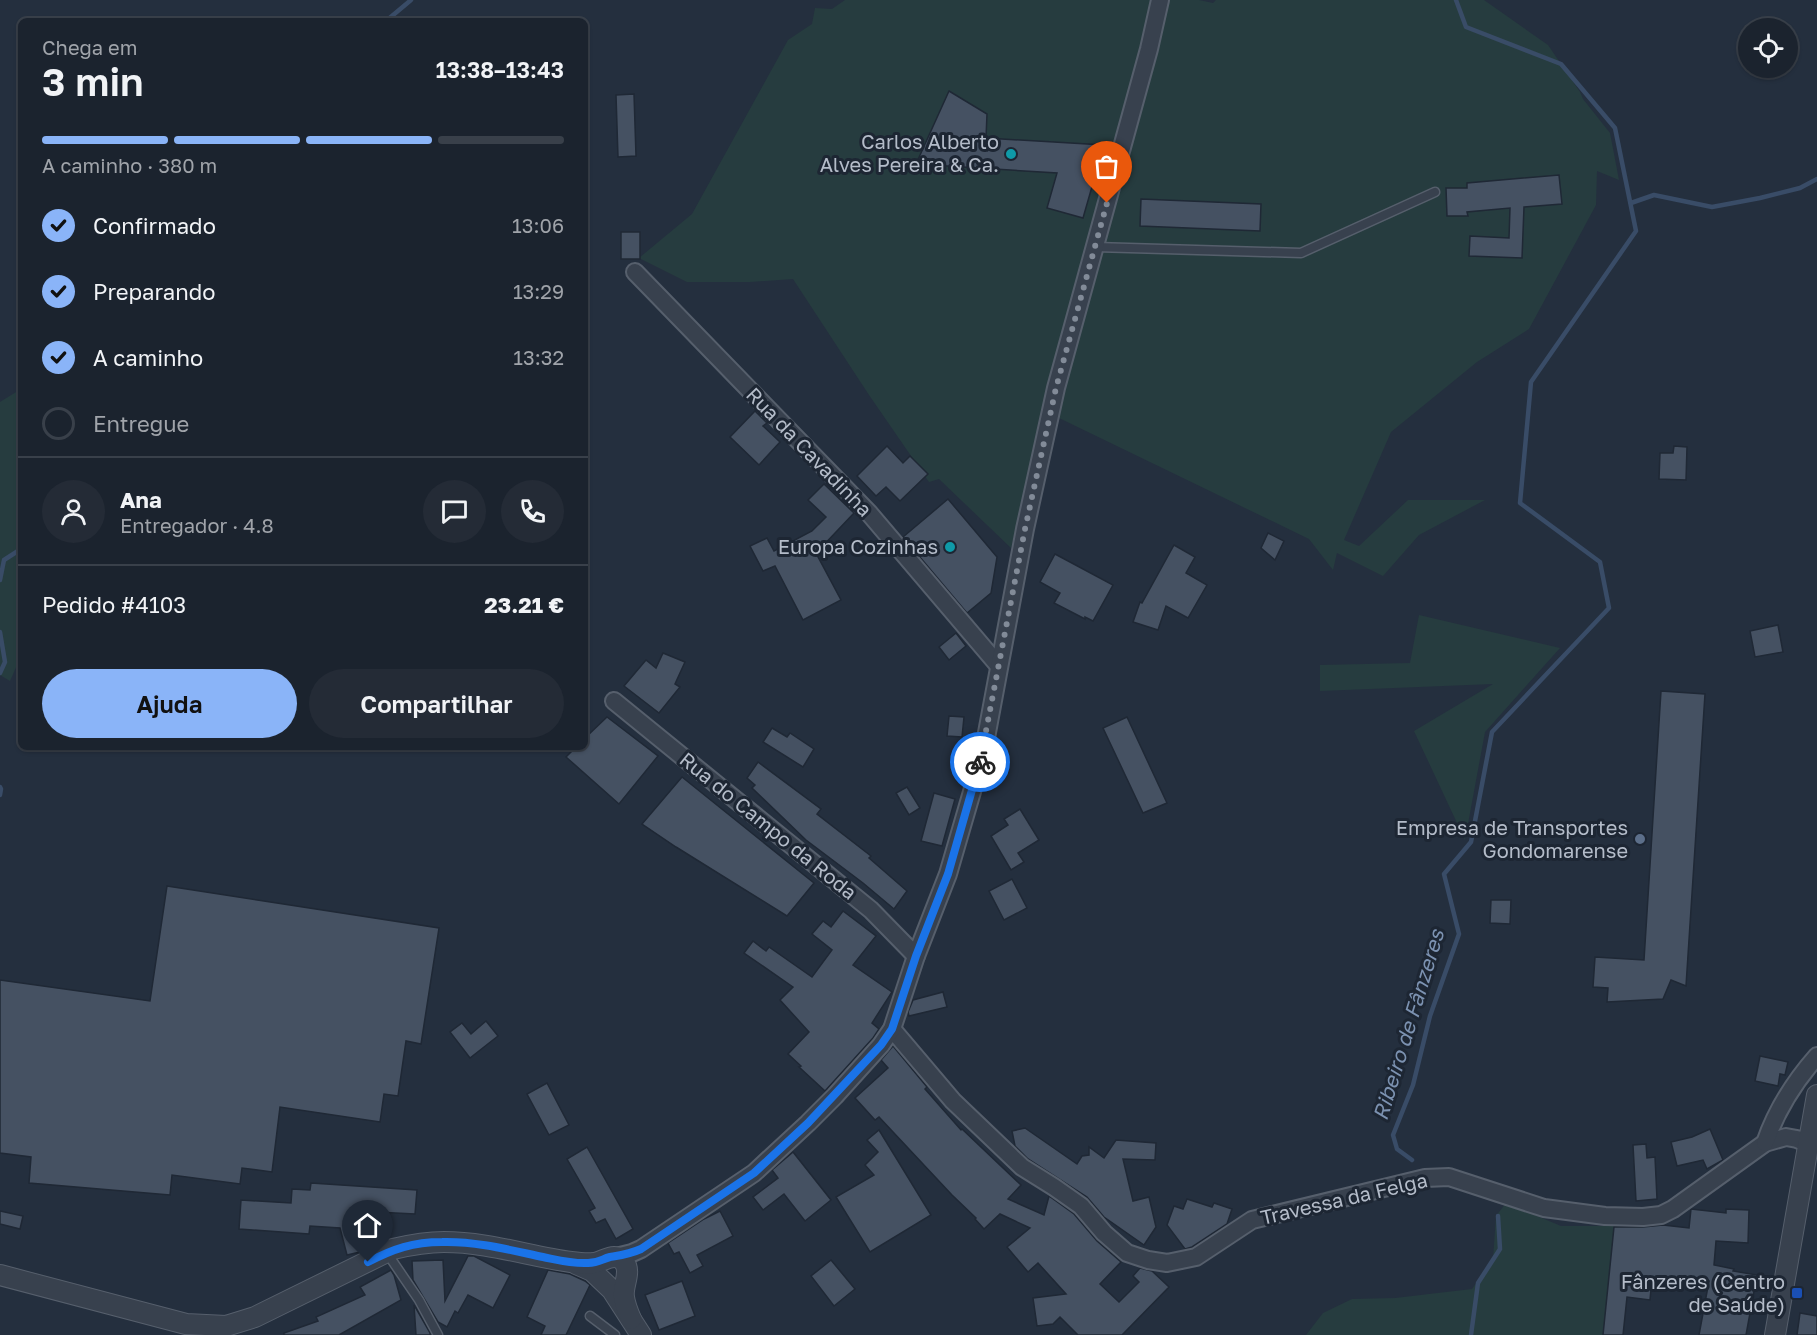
<!DOCTYPE html>
<html lang="pt">
<head>
<meta charset="utf-8">
<style>
  :root { --surface:#1b232e; --page:#242b36; --text:#f1f3f6; --muted:#a0a4aa; --line:#39404a; --accent:#8ab4f8 }
  body { margin:0; font-family:"Golos Text",sans-serif; background:var(--page); color:var(--text); height:100vh; display:flex; flex-direction:column; font-size:22px; white-space:nowrap }
  * { box-sizing:border-box; margin:0 }
  p { font-size:20px; color:var(--muted) }
  .icon { flex:none; width:33px; height:33px; fill:none; stroke:currentColor; stroke-width:2; stroke-linecap:round; stroke-linejoin:round }
  .map { position:relative; flex:1; overflow:hidden }
  .sheet { position:absolute; left:18px; top:18px; width:570px; height:732px; display:flex; flex-direction:column; background:var(--surface); border-radius:9px; box-shadow:0 2px 4px #0004,0 0 0 2px var(--line) }
  .sheet>* { flex:none }
  .controls { position:absolute; left:1738px; top:18px; display:grid; gap:12px }
  .controls a { display:grid; place-items:center; width:60px; height:60px; border-radius:50%; background:var(--surface); box-shadow:0 2px 4px #0004,0 0 0 2px var(--line); font-size:30px }
  .pin { position:absolute; display:grid; place-items:center; width:51px; height:51px; color:#fff; margin:-62px -26px; border-radius:50% 50% 50% 0; rotate:-45deg; box-shadow:0 0 6px #0007 }
  .pin .icon { rotate:45deg }
  .courier { position:absolute; display:grid; place-items:center; width:60px; height:60px; margin:-30px; border:4px solid #1a73e8; border-radius:50%; background:#fff; color:#222; box-shadow:0 2px 8px #0007 }
  .overview em { font-style:normal; font-weight:600 }
  .overview div { display:flex; flex-direction:column-reverse }
  .overview { display:flex; align-items:center; justify-content:space-between; height:102px; padding:0 24px }
  h1 { font-size:39px; font-weight:600; line-height:45px }
  .bar { display:grid; grid-template-columns:repeat(4,1fr); gap:9px 6px; align-content:center; height:72px; padding:0 24px }
  .bar i { height:8px; border-radius:4px; background:var(--line) }
  .bar .active { background:var(--accent) }
  .bar p { grid-column:span 4 }
  .line { display:flex; align-items:center; gap:15px; padding:0 24px; border-top:2px solid var(--line) }
  .line div { flex:1 }
  .round { display:grid; place-items:center; flex:none; width:63px; height:63px; border-radius:32px; background:var(--page) }
  ol { padding:0 24px; list-style:none }
  li { display:flex; align-items:center; gap:18px; height:66px }
  li p { margin-inline-start:auto }
  li .icon { padding:6px; border-radius:50%; background:var(--accent); color:#111; stroke-width:4 }
  li:last-child { color:var(--muted) }
  li i { width:33px; height:33px; border:3px solid var(--line); border-radius:50% }
  .cta { display:flex; gap:12px; margin-top:auto; padding:12px 24px }
  .cta a { flex:1; height:69px; border-radius:36px; background:var(--accent); color:#111; font-size:24px; font-weight:600; line-height:69px; text-align:center }
  .cta a+a { background:var(--page); color:var(--text) }
  .map>svg:first-child { display:block }
</style>
</head>
<body>
<div class="map">
<svg width="1817" height="1335" viewBox="0 0 1817 1335">
  <rect width="100%" height="100%" fill="#242f3e"/>
  <g fill="#263c3f">
    <polygon points="845,0 1199,0 1213,3 1216,0 1484,0 1548,45 1580,92 1583,99 1610,133 1619,180 1597,171 1596,205 1529,329 1477,362 1391,432 1344,540 1359,546 1408,500 1485,500 1419,535 1383,576 1337,553 1333,570 1309,539 1059,418 1060,416 1057,414 1043,419 1011,548 939,479 929,482 869,395 793,279 750,282 687,282 639,258 692,214 788,40 812,24 815,8 832,9"/>
    <polygon points="21,389 21,585 20,585 21,656 10,681 0,675 0,402"/>
    <polygon points="1419,615 1560,648 1485,732 1465,840 1414,731 1493,684 1320,691 1320,665 1410,663"/>
    <polygon points="1506,1203 1561,1226 1614,1226 1607,1335 1306,1335 1323,1313 1352,1299 1395,1298 1472,1289 1493,1259 1496,1216"/>
  </g>
  <g fill="none" stroke-linecap="round" stroke-linejoin="round">
    <g stroke="#394c67" stroke-width="4.5">
      <polyline points="386,21 411,0"/>
      <polyline points="1631,203 1654,195 1712,207 1760,198 1800,188 1817,179"/>
      <polyline points="0,580 4,560 21,549"/>
      <polyline points="0,632 5,662 0,673"/>
      <polyline points="0,787 1,789 0,795"/>
      <polyline points="1412,1160 1397,1149 1393,1135 1413,1085 1430,1016 1459,934 1444,874 1471,842 1492,732 1609,608 1600,562 1520,503 1531,382 1636,231 1615,128 1561,64 1466,27 1456,0"/>
      <polyline points="1471,1335 1478,1283 1500,1249 1498,1216"/>
    </g>
  </g>
  <g fill="#455162" stroke="#1f2835" stroke-width="1.5">
    <polygon points="949,91 987,114 986,138 1104,145 1083,218 1047,208 1057,173 916,164"/>
    <polygon points="634,94 636,156 618,157 616,95"/>
    <polygon points="1559,175 1562,204 1524,207 1522,258 1469,256 1470,236 1509,238 1510,208 1467,212 1468,216 1447,216 1446,188 1467,188 1467,183"/>
    <polygon points="1141,199 1261,204 1260,231 1140,226"/>
    <rect x="621" y="232" width="19" height="27"/>
    <polygon points="755,411 767,423 763,426 780,442 759,465 730,437"/>
    <polygon points="887,446 903,463 910,456 928,474 900,501 886,487 876,496 857,476"/>
    <polygon points="1674,446 1687,447 1686,480 1659,479 1660,453 1673,453"/>
    <polygon points="824,484 854,513 816,553 841,600 803,620 775,566 763,571 750,546 767,538 774,551 812,531 826,517 808,500"/>
    <polygon points="948,499 997,557 991,593 967,613 903,537"/>
    <polygon points="1268,533 1284,541 1275,560 1261,548"/>
    <polygon points="1174,545 1195,557 1186,573 1207,585 1188,618 1166,606 1158,630 1133,622 1140,602 1142,603"/>
    <polygon points="1055,554 1113,585 1093,621 1085,617 1085,619 1054,603 1060,593 1040,582"/>
    <polygon points="1778,625 1783,652 1755,657 1750,631"/>
    <polygon points="956,633 966,646 949,660 939,647"/>
    <polygon points="663,653 685,662 675,684 680,687 659,713 624,686 646,660 656,668"/>
    <polygon points="1661,691 1705,694 1686,986 1671,980 1663,999 1607,1002 1608,988 1593,987 1595,957 1644,960"/>
    <polygon points="949,716 964,717 962,737 947,736"/>
    <polygon points="607,717 658,756 619,804 566,757 576,747 585,747 585,738"/>
    <polygon points="1127,717 1167,803 1143,813 1103,728"/>
    <polygon points="772,728 787,737 790,733 814,749 803,767 763,742"/>
    <polygon points="758,762 821,809 817,814 871,856 869,858 907,891 894,909 863,883 806,840 752,788 755,785 747,778"/>
    <polygon points="682,777 814,883 787,916 676,847 642,824"/>
    <polygon points="907,787 920,808 909,815 896,793"/>
    <polygon points="934,793 955,799 942,846 921,841"/>
    <polygon points="1020,809 1039,840 1018,853 1024,862 1011,870 991,836 1008,825 1004,819"/>
    <polygon points="1012,879 1027,908 1004,920 989,891"/>
    <polygon points="167,886 439,928 421,1044 406,1041 398,1096 384,1094 380,1122 280,1107 272,1172 242,1168 240,1184 172,1175 170,1195 29,1183 31,1157 0,1153 0,980 150,1001"/>
    <polygon points="1491,900 1511,900 1510,924 1490,923"/>
    <polygon points="843,911 876,936 853,965 892,992 872,1023 879,1029 873,1038 825,1091 799,1067 801,1066 788,1054 809,1032 780,1000 793,987 744,953 753,941 766,951 769,947 812,977 832,950 812,934 823,921 831,927"/>
    <polygon points="943,992 947,1007 909,1016 908,1012 913,1000"/>
    <polygon points="486,1021 498,1036 470,1058 450,1032 462,1023 471,1034"/>
    <polygon points="893,1046 927,1087 925,1089 961,1130 962,1129 1021,1185 1008,1199 1044,1215 1049,1196 1074,1214 1097,1241 1121,1262 1100,1284 1119,1302 1139,1282 1133,1276 1140,1268 1152,1271 1169,1287 1122,1335 1078,1335 1060,1317 1053,1324 1037,1326 1033,1298 1066,1294 1038,1263 1028,1272 1007,1247 1030,1228 1000,1214 984,1229 975,1219 976,1218 952,1195 879,1117 875,1120 855,1098 888,1068 881,1060"/>
    <polygon points="1760,1056 1788,1062 1785,1075 1780,1074 1778,1086 1755,1081"/>
    <polygon points="547,1083 569,1125 549,1135 527,1094"/>
    <polygon points="1025,1128 1077,1164 1082,1156 1089,1155 1089,1147 1104,1158 1116,1140 1156,1143 1155,1160 1123,1159 1133,1201 1149,1197 1156,1227 1144,1245 1104,1217 1087,1197 1028,1159 1015,1146 1012,1131"/>
    <polygon points="1710,1129 1723,1160 1707,1169 1703,1160 1677,1166 1671,1142 1692,1137"/>
    <polygon points="879,1130 931,1215 870,1252 836,1197 874,1175 865,1165 878,1152 867,1140"/>
    <polygon points="1646,1144 1647,1158 1655,1157 1657,1199 1636,1201 1633,1145"/>
    <polygon points="587,1147 633,1229 616,1239 605,1219 596,1223 589,1211 595,1208 567,1159"/>
    <polygon points="793,1152 831,1200 805,1221 784,1194 763,1210 753,1197 778,1178 772,1170"/>
    <polygon points="311,1183 417,1190 415,1214 377,1212 385,1240 360,1252 347,1255 340,1228 310,1226 309,1234 239,1229 241,1200 291,1203 292,1189 310,1190"/>
    <polygon points="1187,1199 1212,1207 1214,1203 1232,1209 1227,1224 1192,1247 1185,1249 1167,1225 1174,1206 1183,1209"/>
    <polygon points="1691,1209 1726,1213 1726,1209 1749,1210 1748,1243 1716,1241 1714,1265 1734,1269 1733,1271 1757,1275 1746,1335 1699,1335 1709,1281 1683,1276 1681,1285 1652,1279 1650,1300 1627,1297 1623,1335 1603,1335 1614,1227 1643,1227 1663,1225 1689,1228"/>
    <polygon points="0,1211 23,1216 20,1229 0,1224"/>
    <polygon points="720,1211 733,1236 697,1255 703,1266 690,1273 679,1252 674,1254 668,1243 704,1219"/>
    <polygon points="468,1256 474,1256 510,1275 493,1308 468,1295 458,1313 455,1311 447,1327 438,1322 413,1280 412,1261 443,1260 445,1301"/>
    <polygon points="831,1260 855,1289 834,1306 811,1276"/>
    <polygon points="391,1270 394,1275 401,1300 339,1335 284,1335 284,1333 318,1321 316,1317 365,1295 360,1287"/>
    <polygon points="548,1270 570,1274 585,1281 590,1285 566,1335 541,1335 545,1326 527,1317"/>
    <polygon points="682,1281 695,1316 659,1330 645,1295"/>
    <polygon points="414,1305 430,1333 430,1335 416,1335"/>
    <polygon points="1800,1313 1817,1316 1817,1335 1797,1335"/>
  </g>
  <g fill="none" stroke-linecap="round" stroke-linejoin="round">
    <g stroke="#565f6c" stroke-width="11">
      <g id="service">
        <polyline points="1095,247 1301,253 1435,192"/>
        <polyline points="387,1253 419,1300 438,1335"/>
        <polyline points="590,1316 615,1335"/>
      </g>
    </g>
    <g stroke="#565f6c" stroke-width="20">
      <g id="minor">
        <polyline points="635,272 869,513 999,666"/>
        <polyline points="614,701 871,910 916,956"/>
        <polyline points="892,1029 953,1101 1022,1167 1054,1187 1081,1206 1104,1233 1127,1253 1148,1260 1167,1263 1196,1257 1252,1220 1425,1178 1449,1177 1544,1208 1605,1216 1643,1217 1661,1215 1673,1209 1765,1143 1786,1137 1797,1139 1809,1144"/>
        <path d="M 1765,1143 C 1776,1111 1795,1081 1817,1056"/>
        <polyline points="616,1257 632,1253 641,1249 754,1173 808,1123 835,1096 881,1045 892,1029 916,956 948,874 983,754 1025,529 1056,388 1149,49 1160,0"/>
      </g>
    </g>
    <g stroke="#565f6c" stroke-width="22">
      <g id="tertiary">
        <polyline points="576,1264 592,1271 612,1290 641,1335"/>
        <path d="M 0,1275 L 186,1324 L 226,1326 L 255,1317 L 393,1249 C 410,1245 427,1242 444,1242 C 487,1242 529,1256 571,1262 C 579,1263 587,1264 594,1263 C 605,1261 615,1251 624,1262 C 632,1272 622,1286 624,1297 C 625,1305 628,1312 631,1319"/>
        <polyline points="1775,1335 1817,1095"/>
      </g>
    </g>
    <use href="#service" stroke="#38414e" stroke-width="8"/>
    <use href="#minor" stroke="#38414e" stroke-width="16"/>
    <use href="#tertiary" stroke="#38414e" stroke-width="20"/>
  </g>
  <g fill="none" stroke-linecap="round" stroke-linejoin="round">
    <polyline stroke="#828b98" stroke-width="6" stroke-dasharray="0 10.8" points="980,762 1025,529 1056,388 1107,203"/>
    <path stroke="#1a73e8" stroke-width="8" d="M 368,1262 C 393,1249 413,1242 442,1242 C 476,1241 510,1250 543,1257 C 558,1260 573,1264 588,1263 C 599,1263 602,1259 610,1257 C 622,1255 630,1254 641,1249 L 754,1173 L 808,1123 L 881,1045 L 892,1029 L 916,956 L 948,874 L 980,762"/>
  </g>
  <g fill="#0f9aa8" stroke="#1d2633" stroke-width="2">
    <circle cx="1011" cy="154" r="6"/>
    <circle cx="950" cy="547" r="6"/>
  </g>
  <circle fill="#5c6f8a" stroke="#1d2633" stroke-width="2" cx="1640" cy="839" r="6"/>
  <rect fill="#1a4fb4" stroke="#1d2633" stroke-width="2" x="1791" y="1287" width="12" height="12" rx="3"/>
  <g text-anchor="middle" stroke-width="6" stroke-linejoin="round" paint-order="stroke">
    <g font-size="20" fill="#b4bcc9" stroke="#1d2633" text-anchor="end">
      <text x="999" y="149">Carlos Alberto<tspan x="999" dy="23">Alves Pereira &amp; Ca.</tspan></text>
      <text x="938" y="554">Europa Cozinhas</text>
      <text x="1628" y="835">Empresa de Transportes<tspan x="1628" dy="23">Gondomarense</tspan></text>
      <text x="1785" y="1289">Fânzeres (Centro<tspan x="1785" dy="23">de Saúde)</tspan></text>
    </g>
    <g font-size="20" fill="#b4bcc9" stroke="#1d2633">
      <text transform="translate(809 452) rotate(46)" y="7">Rua da Cavadinha</text>
      <text transform="translate(768 826) rotate(39)" y="7">Rua do Campo da Roda</text>
      <text transform="translate(1344 1199) rotate(-13)" y="7">Travessa da Felga</text>
    </g>
    <g font-size="21" font-style="italic" fill="#7c92b1" stroke="#1d2633">
      <text transform="translate(1409 1025) rotate(-73)" y="7">Ribeiro de Fânzeres</text>
    </g>
  </g>
</svg>
<div class="controls">
<a><svg class="icon" aria-label="locate" viewBox="0 0 24 24"><circle cx="12" cy="12" r="6"/><path d="M12 2v4M12 18v4M2 12h4M18 12h4"/></svg></a>
</div>
<div class="pin" style="left:1107px;top:203px;background:#ea580c"><svg class="icon" aria-label="bag" viewBox="0 0 24 24"><path d="M5 8h14l-1 12H6zM9 8a3 3 0 0 1 6 0"/></svg></div>
<div class="pin" style="left:368px;top:1262px;background:#1f2937"><svg class="icon" aria-label="home" viewBox="0 0 24 24"><path d="M3 11l9-7 9 7M6 9v11h12V9"/></svg></div>
<div class="courier" style="left:980px;top:762px"><svg class="icon" aria-label="bike" viewBox="0 0 24 24"><circle cx="6" cy="16" r="4"/><circle cx="18" cy="16" r="4"/><path d="M6 16l4-8h5l3 8M10 8l3 8H6M13 5h3"/></svg></div>
<section class="sheet">
<div class="overview"><div><h1>3 min</h1><p>Chega em</p></div><em>13:38–13:43</em></div>
<div class="bar"><i class="active"></i><i class="active"></i><i class="active"></i><i></i><p>A caminho · 380 m</p></div>
<ol>
<li><svg class="icon" aria-label="check" viewBox="0 0 24 24"><path d="M5 12l5 5 9-10"/></svg>Confirmado<p>13:06</p></li>
<li><svg class="icon" aria-label="check" viewBox="0 0 24 24"><path d="M5 12l5 5 9-10"/></svg>Preparando<p>13:29</p></li>
<li><svg class="icon" aria-label="check" viewBox="0 0 24 24"><path d="M5 12l5 5 9-10"/></svg>A caminho<p>13:32</p></li>
<li><i></i>Entregue</li>
</ol>
<div class="line" style="height:108px"><a class="round"><svg class="icon" aria-label="person" viewBox="0 0 24 24"><circle cx="12" cy="8" r="4"/><path d="M4 21q1-7 8-7t8 7"/></svg></a><div><b>Ana</b><p>Entregador · 4.8</p></div><a class="round"><svg class="icon" aria-label="chat" viewBox="0 0 24 24"><path d="M4 5h16v11H9l-5 4z"/></svg></a><a class="round"><svg class="icon" aria-label="phone" viewBox="0 0 24 24"><path d="M5 4h4l2 5-3 2q2 4 5 5l2-3 5 2v4C11 20 4 13 5 4z"/></svg></a></div>
<div class="line" style="height:78px"><div>Pedido #4103</div><b>23.21 €</b></div>
<div class="cta"><a>Ajuda</a><a>Compartilhar</a></div>
</section>
</div>
</body>
</html>
